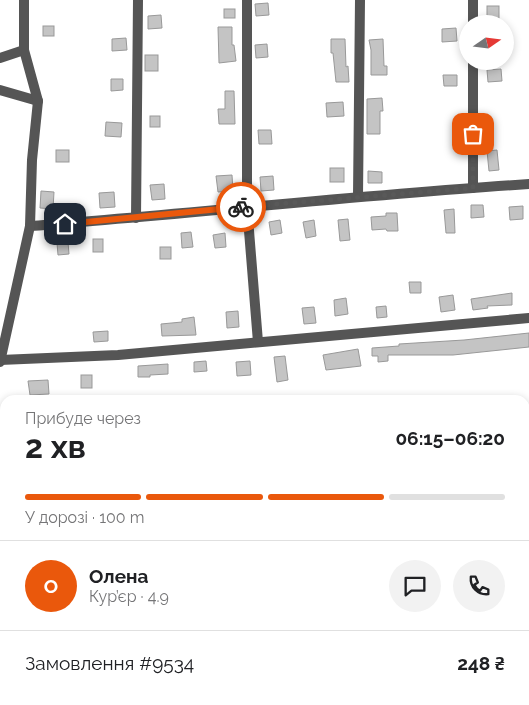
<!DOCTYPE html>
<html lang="uk">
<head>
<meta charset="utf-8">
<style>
  :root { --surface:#fff; --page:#f2f2f2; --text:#202124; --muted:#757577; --line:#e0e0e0; --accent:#ea580c }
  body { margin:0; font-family:Raleway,sans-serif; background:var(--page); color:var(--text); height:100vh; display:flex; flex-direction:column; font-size:19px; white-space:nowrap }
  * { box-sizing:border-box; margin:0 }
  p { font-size:16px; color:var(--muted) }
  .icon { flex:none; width:28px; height:28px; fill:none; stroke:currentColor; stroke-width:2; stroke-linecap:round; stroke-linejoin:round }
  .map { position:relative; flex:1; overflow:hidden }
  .drawer { position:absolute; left:0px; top:395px; width:530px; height:310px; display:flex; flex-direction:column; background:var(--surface); border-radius:15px 15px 0 0; box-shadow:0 2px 8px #0003 }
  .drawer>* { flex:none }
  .needle { width:32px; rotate:76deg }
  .fabs { position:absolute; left:459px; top:15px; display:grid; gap:10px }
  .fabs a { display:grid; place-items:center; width:55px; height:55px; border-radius:50%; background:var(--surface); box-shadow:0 2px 8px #0003; font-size:25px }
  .pin { position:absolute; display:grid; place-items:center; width:42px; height:42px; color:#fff; margin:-21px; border-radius:10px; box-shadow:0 2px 8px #0006 }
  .courier { position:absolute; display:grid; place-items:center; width:50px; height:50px; margin:-25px; border:4px solid #ea580c; border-radius:50%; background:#fff; color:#222; box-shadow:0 1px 6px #0007 }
  .headline em { font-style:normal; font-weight:700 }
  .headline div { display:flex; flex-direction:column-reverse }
  .headline { display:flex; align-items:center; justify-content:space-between; height:85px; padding:0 25px }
  h1 { font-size:32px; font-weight:700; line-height:38px }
  .bar { display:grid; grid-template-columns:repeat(4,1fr); gap:8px 5px; align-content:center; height:60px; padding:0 25px }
  .bar i { height:6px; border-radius:4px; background:var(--line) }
  .bar .on { background:var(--accent) }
  .bar p { grid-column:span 4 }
  .line { display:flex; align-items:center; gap:12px; padding:0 25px; border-top:1px solid var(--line) }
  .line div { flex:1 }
  .round { display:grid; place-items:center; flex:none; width:52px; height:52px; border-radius:26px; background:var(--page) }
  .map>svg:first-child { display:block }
</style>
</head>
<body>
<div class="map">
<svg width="529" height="705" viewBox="0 0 529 705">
  <rect width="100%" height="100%" fill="#fff"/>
  <g fill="#c4c4c4" stroke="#999">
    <polygon points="268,3 269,15 256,16 255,4"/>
    <rect x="487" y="6" width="12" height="12"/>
    <rect x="224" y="9" width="11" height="9"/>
    <polygon points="161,15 162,28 148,29 148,16"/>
    <rect x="43" y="26" width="11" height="10"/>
    <polygon points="218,27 232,27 232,45 234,45 236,61 219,63"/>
    <polygon points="456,28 457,41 442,42 442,29"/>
    <polygon points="126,38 127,50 112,51 112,39"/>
    <polygon points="331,39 345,39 346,67 348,66 349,82 336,82 333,53 331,53"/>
    <polygon points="383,39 384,66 387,66 387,75 371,75 371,50 369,40"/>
    <polygon points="267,44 268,57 256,58 255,45"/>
    <rect x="145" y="55" width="13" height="16"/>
    <polygon points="501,69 502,81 488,82 487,70"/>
    <polygon points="443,75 457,75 457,86 444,86"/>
    <polygon points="111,79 123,79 123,90 111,91"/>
    <polygon points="225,91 234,91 235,124 219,124 218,109 225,109"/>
    <polygon points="382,98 383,111 380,111 380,134 367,134 367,99"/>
    <polygon points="343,102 344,116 327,117 326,103"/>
    <rect x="150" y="116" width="10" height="11"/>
    <polygon points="106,122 122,123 121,137 105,136"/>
    <polygon points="258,130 271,130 272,144 259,144"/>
    <rect x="56" y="150" width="13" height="12"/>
    <polygon points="497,150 499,170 489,171 487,151"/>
    <rect x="330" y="168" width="14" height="14"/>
    <polygon points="368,171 382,172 382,183 368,183"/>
    <polygon points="232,175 233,191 218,192 216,176"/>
    <polygon points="273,176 274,190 261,191 260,177"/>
    <polygon points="164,184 165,199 152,200 150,185"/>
    <polygon points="41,191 54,192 53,209 40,208"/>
    <polygon points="114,192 115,207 100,208 99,193"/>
    <polygon points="471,205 483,205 484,217 471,218"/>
    <polygon points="523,206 523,219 510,220 509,207"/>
    <polygon points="454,209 455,233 446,233 444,210"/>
    <polygon points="386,213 397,213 398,231 387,231 386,229 372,230 371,217 386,216"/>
    <polygon points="348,219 350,240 340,241 338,220"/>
    <polygon points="280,220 282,233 271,235 269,222"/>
    <polygon points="314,220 316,236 306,238 303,222"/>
    <polygon points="191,232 193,247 182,248 181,233"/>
    <polygon points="225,233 226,247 215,248 213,235"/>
    <rect x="93" y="239" width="10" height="13"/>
    <polygon points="68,242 69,254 58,255 57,243"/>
    <rect x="160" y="247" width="11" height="12"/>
    <polygon points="409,282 421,282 421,293 410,293"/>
    <polygon points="512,293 512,305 487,306 488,308 473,310 471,299"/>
    <polygon points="453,295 455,310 441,312 439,297"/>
    <polygon points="346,298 348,314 335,316 334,300"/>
    <polygon points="386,306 387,317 377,318 376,307"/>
    <polygon points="314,307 316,323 304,324 302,308"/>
    <polygon points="238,311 239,327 227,328 226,312"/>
    <polygon points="194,317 196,335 162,336 161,324 182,322 182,319"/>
    <polygon points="108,331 108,341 94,342 93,332"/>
    <polygon points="529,333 529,347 453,355 388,355 388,361 378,362 378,356 372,356 372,348 399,346 399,344 464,340"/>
    <polygon points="358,349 361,366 326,370 323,355"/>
    <polygon points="285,356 288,380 277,382 274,357"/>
    <polygon points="206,361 207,371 194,372 194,362"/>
    <polygon points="250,361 251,375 237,376 236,362"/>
    <polygon points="168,364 168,374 150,375 150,377 138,377 138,366"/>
    <rect x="81" y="375" width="11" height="13"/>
    <polygon points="48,380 49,394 30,395 28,381"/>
  </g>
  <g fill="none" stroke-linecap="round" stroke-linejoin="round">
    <g stroke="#555" stroke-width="10">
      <polyline points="247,0 247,206 258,342"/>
      <polyline points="473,24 473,0"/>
      <polyline points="0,58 24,50"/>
      <polyline points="0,90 38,101"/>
      <polyline points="473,188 473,61"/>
      <polyline points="358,196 360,0"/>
      <polyline points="136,218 138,0"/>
      <path d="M 30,226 C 197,213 362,195 529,184"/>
      <polyline points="0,360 118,355 529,318"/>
      <polyline points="0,362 30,226 32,160 38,101 24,50 24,0"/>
      <polyline points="525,455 529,455"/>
    </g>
  </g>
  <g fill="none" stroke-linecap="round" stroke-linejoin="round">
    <polyline stroke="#595959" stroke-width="5" stroke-dasharray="0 9" points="241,207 473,188 473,134"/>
    <polyline stroke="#ea580c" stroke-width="6" points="65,224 241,207"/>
  </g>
</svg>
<div class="fabs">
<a><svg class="needle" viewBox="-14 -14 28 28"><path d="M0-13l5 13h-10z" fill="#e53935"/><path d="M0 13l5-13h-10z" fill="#757577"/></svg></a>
</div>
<div class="pin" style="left:473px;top:134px;background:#ea580c"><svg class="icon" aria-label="bag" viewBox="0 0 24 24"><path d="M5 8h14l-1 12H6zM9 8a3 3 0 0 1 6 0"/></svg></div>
<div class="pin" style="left:65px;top:224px;background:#1f2937"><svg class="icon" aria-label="home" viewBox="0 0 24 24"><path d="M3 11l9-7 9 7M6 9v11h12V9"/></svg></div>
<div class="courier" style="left:241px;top:207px"><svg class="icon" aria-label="bike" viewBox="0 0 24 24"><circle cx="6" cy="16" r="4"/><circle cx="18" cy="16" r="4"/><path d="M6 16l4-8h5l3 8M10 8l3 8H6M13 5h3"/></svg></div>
<section class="drawer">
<div class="headline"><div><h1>2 хв</h1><p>Прибуде через</p></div><em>06:15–06:20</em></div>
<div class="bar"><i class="on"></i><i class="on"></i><i class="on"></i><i></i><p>У дорозі · 100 m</p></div>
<div class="line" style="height:90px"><b class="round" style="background:var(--accent);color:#fff">О</b><div><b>Олена</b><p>Кур’єр · 4.9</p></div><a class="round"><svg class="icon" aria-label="chat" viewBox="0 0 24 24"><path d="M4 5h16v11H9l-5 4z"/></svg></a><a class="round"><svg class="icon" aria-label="phone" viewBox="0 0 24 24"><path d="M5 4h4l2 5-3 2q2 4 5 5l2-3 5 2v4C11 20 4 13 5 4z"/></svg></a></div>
<div class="line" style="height:65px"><div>Замовлення #9534</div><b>248 ₴</b></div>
</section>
</div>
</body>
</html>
